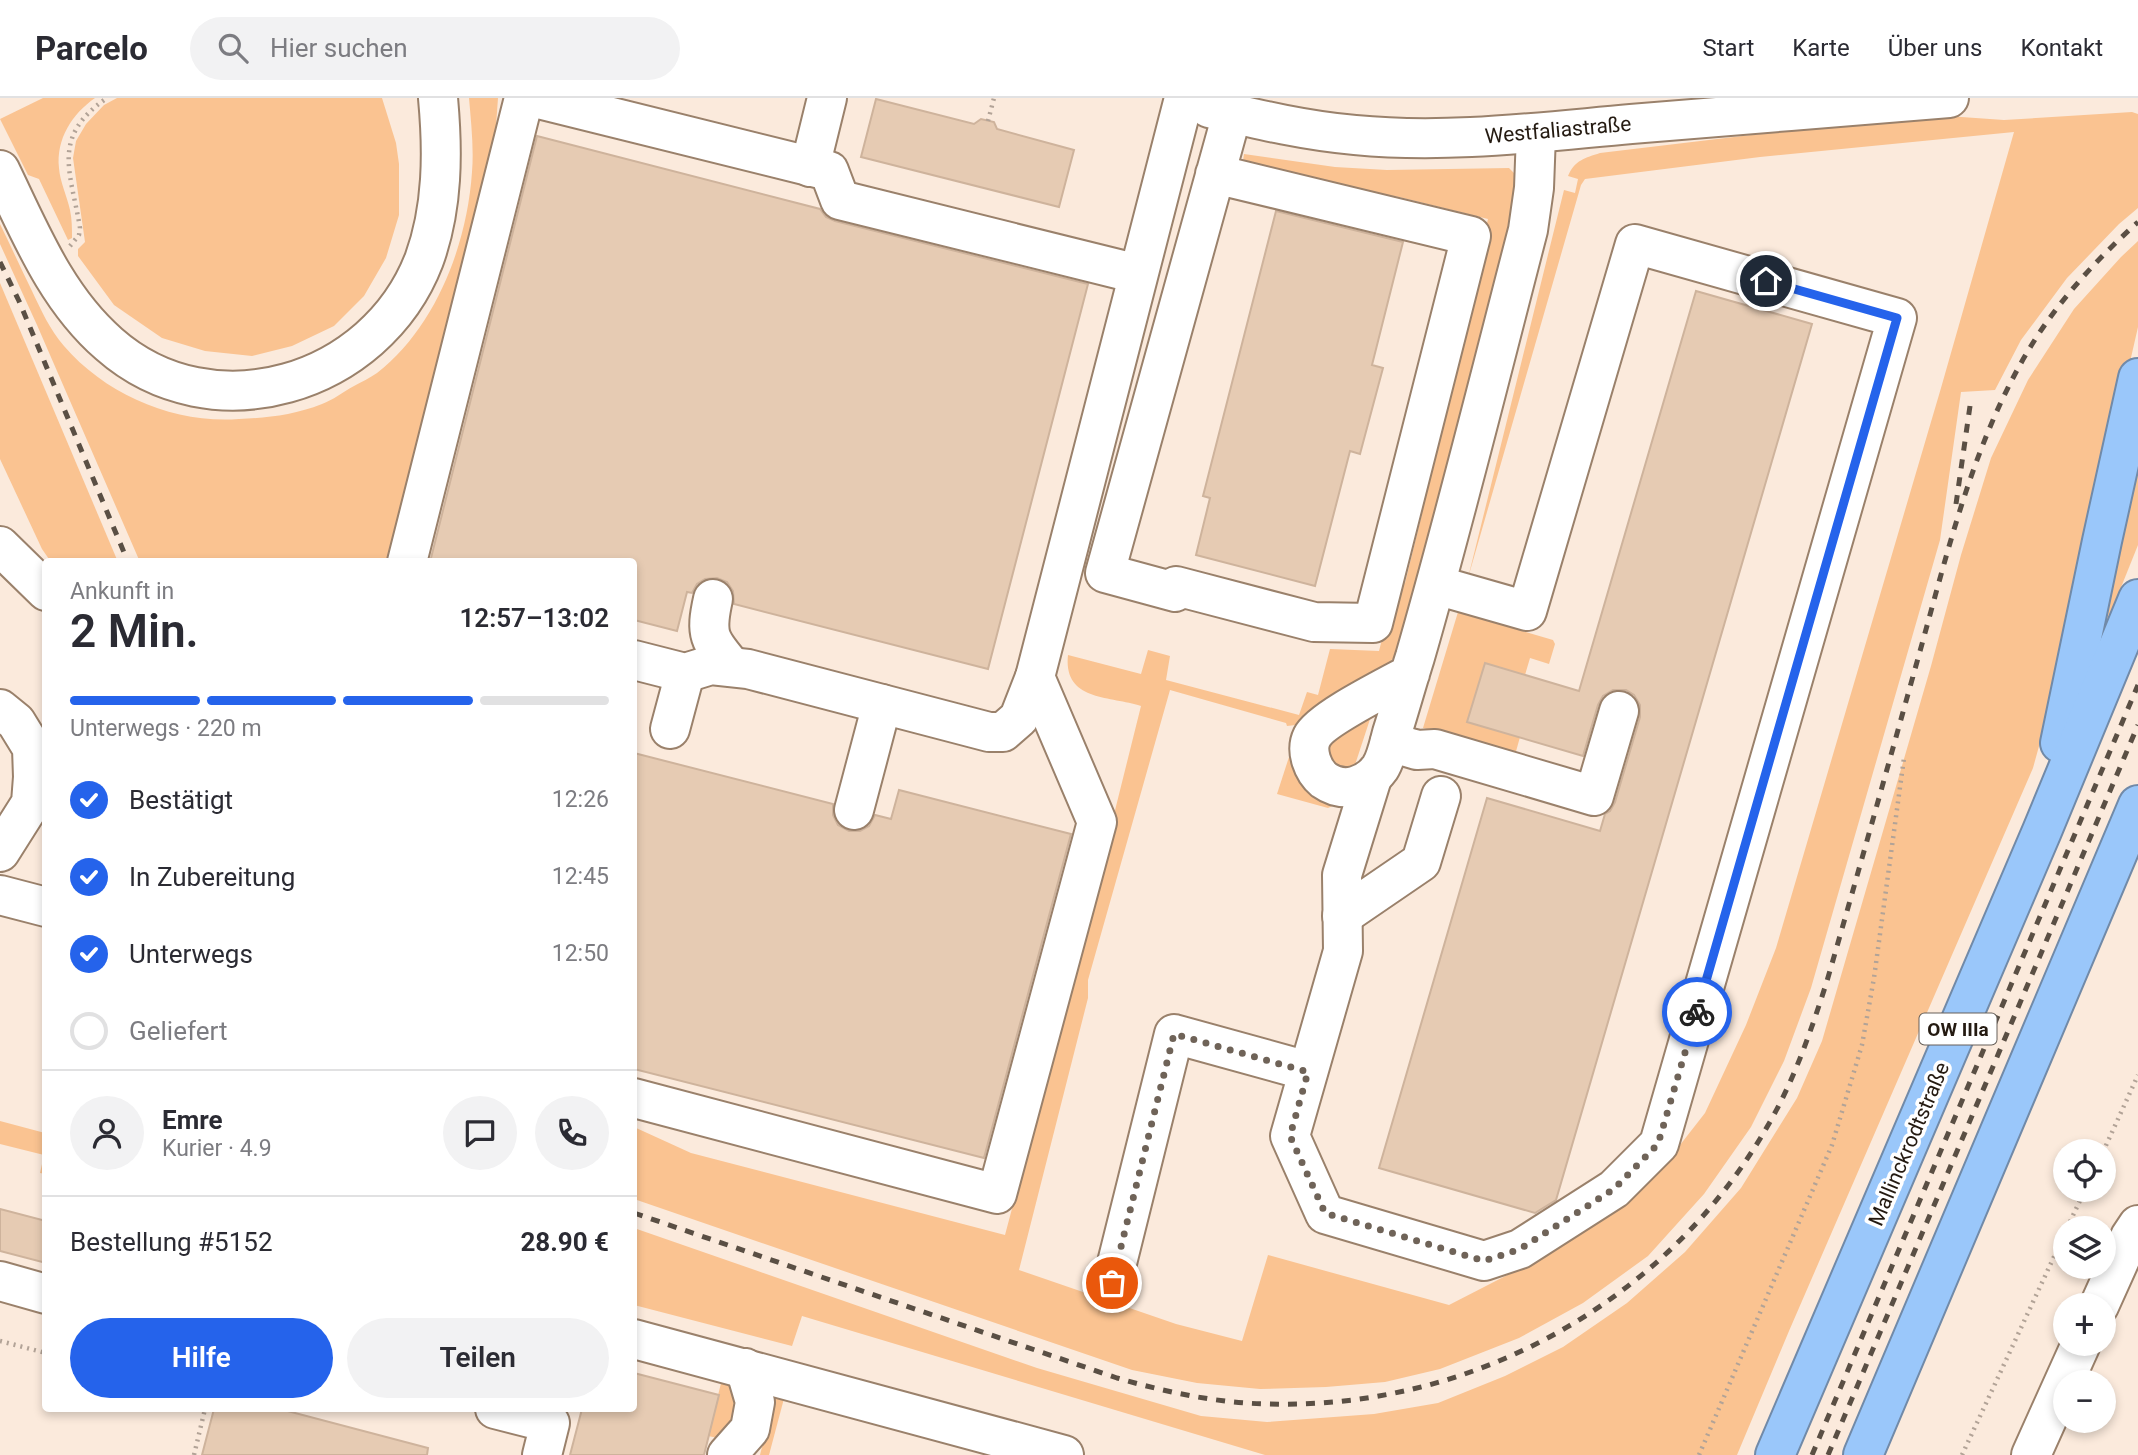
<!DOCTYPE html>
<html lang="de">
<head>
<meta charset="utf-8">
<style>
  :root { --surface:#fff; --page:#f2f2f3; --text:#2b2b33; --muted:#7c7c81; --line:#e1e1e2; --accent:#2563eb }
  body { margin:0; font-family:Roboto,sans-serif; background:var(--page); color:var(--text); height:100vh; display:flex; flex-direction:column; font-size:26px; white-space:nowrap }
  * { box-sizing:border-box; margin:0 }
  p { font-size:23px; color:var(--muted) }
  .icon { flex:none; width:38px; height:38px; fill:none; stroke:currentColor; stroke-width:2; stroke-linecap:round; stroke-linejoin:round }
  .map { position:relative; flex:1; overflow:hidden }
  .drawer { position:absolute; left:42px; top:460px; width:595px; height:854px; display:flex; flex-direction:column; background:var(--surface); border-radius:7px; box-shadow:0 4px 10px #0003 }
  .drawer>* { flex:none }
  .buttons { position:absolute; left:2053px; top:1041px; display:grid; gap:14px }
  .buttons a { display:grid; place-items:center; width:63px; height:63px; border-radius:50%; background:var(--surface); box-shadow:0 4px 10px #0003; font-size:35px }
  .pin { position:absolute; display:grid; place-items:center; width:60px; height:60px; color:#fff; margin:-30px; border:4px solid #fff; border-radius:50%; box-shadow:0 2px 7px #0007 }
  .courier { position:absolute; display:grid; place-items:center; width:70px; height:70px; margin:-35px; border:5px solid #2563eb; border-radius:50%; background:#fff; color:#222; box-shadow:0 2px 9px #0007 }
  .head em { font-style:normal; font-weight:600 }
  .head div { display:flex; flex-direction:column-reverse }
  .head { display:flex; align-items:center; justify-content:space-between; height:119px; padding:0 28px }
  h1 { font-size:46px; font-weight:600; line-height:52px }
  .bar { display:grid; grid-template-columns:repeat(4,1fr); gap:10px 7px; align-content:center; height:84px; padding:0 28px }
  .bar i { height:9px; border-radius:5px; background:var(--line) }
  .bar .selected { background:var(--accent) }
  .bar p { grid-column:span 4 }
  .line { display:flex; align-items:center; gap:18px; padding:0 28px; border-top:2px solid var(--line) }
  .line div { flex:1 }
  .round { display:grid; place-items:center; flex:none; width:74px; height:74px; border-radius:37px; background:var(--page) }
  ol { padding:0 28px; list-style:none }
  li { display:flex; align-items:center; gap:21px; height:77px }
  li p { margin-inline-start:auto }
  li .icon { padding:7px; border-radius:50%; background:var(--accent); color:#fff; stroke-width:4 }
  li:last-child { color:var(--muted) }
  li i { width:38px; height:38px; border:4px solid var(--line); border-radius:50% }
  .button { display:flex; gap:14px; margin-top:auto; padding:14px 28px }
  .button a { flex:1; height:80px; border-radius:42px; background:var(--accent); color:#fff; font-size:28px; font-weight:600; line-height:80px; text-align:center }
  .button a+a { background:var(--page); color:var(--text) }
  header { display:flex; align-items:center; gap:42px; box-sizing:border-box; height:98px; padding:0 35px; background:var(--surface); border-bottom:2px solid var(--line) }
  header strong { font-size:33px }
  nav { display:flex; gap:38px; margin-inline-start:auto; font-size:24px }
  .search { width:490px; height:63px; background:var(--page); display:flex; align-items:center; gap:18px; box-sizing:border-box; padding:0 24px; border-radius:38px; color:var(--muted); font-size:26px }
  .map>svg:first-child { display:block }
</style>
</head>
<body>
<header>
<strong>Parcelo</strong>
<div class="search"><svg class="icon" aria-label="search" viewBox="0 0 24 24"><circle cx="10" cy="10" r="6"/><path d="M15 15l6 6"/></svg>Hier suchen</div>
<nav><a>Start</a><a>Karte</a><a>Über uns</a><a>Kontakt</a></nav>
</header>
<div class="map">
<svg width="2138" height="1357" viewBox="0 0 2138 1357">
  <rect width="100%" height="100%" fill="#fbeadc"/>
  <g fill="#fac391">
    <path d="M 43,0 L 95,0 C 72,16 56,41 59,70 C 60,84 67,98 70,112 C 72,121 72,131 72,140 L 68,142 L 39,81 L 28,77 L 0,21 Z"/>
    <polygon points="117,0 382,0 396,45 399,66 399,117 386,160 364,198 334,228 292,248 252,258 205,253 162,240 114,207 78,158 78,151 85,144 73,60 76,43 86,26 104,7"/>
    <path d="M 469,0 L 498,0 L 496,28 L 503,30 L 395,464 L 140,464 L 37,227 L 0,146 L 0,126 C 11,148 21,171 32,193 C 41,212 50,232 64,248 C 106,297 175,326 239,321 C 267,320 294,317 322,306 C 333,302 343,294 354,288 C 361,284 370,280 377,275 C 436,229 467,147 472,74 C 474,50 471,24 469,0 Z"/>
    <path d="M 2132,14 L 2138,16 L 2138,110 L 2119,126 L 2067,180 L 2021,242 L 1995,292 L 1961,294 L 1940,442 L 1811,890 L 1784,963 L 1751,1029 L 1704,1096 L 1648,1158 L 1583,1205 L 1519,1240 L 1440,1271 L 1385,1284 L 1326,1289 L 1260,1291 L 1197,1285 L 1132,1272 L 634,1101 L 634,1029 L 691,1055 L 1005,1137 L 1072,885 L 1141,608 C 1109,598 1063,603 1068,557 L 1141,576 L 1148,552 L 1170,558 L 1166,582 L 1299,617 L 1307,594 L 1318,597 L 1330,551 L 1379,553 L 1397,483 L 1405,485 L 1422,416 L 1414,414 L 1488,121 L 1399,99 L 1313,86 L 1248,71 L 1243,63 L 1244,56 L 1335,69 L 1387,72 L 1509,70 L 1516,77 L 1515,120 L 1398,556 L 1380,573 L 1304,626 L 1287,628 L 1286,625 L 1170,592 L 1088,882 L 1088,900 L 1019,1172 L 1176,1226 L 1242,1243 L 1268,1157 L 1449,1207 L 1521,1170 L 1588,1130 L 1655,1079 L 1705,1015 L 1746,927 L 1776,850 L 1941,290 L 2014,34 L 1760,59 L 1585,81 L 1581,87 L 1468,480 L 1564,92 L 1575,95 L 1578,81 L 1568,78 C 1575,62 1585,60 1600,55 L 1908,18 L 1933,17 L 2004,22 Z"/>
    <polygon points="2138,143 2138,229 2058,579 2033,670 1789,1233 1737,1357 1265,1357 802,1218 792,1248 634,1207 634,1130 1037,1270 1201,1318 1267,1324 1374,1316 1438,1305 1505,1278 1563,1249 1627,1205 1685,1154 1741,1090 1797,1000 1822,943 1931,568 1961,457 1991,360 2028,282 2074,211 2121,159"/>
    <polygon points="0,185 118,464 51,464 42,451 0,361"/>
    <polygon points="2138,333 2138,447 2095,554"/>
    <polygon points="1458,514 1553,542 1555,546 1549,566 1530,560 1525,577 1485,566 1468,624 1520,639 1515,657 1423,630"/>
    <polygon points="1372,615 1353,673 1343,673 1326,662 1330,635"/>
    <polygon points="1289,659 1337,706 1328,710 1277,696"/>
    <polygon points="0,1023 45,1035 45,1076 40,1075 44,1057 0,1046"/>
    <polygon points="723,1277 736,1288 735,1325 718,1340 708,1338"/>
    <polygon points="777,1290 786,1293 769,1357 760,1357"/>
  </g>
  <g fill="#e6cbb3" stroke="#ceb39c" stroke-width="2">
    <polygon points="876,1 974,26 981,21 994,24 997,31 1074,52 1059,109 861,59"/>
    <polygon points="537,38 820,111 826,119 835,123 1088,186 988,571 734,506 733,493 727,484 717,480 705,481 697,486 692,495 687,494 677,533 634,522 634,464 430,464"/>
    <polygon points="1276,113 1403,144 1372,267 1383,270 1360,356 1350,353 1315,488 1196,457 1210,400 1203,398"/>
    <polygon points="1696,193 1812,226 1556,1102 1535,1115 1379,1070 1487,700 1600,733 1605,716 1610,713 1615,704 1640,619 1640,607 1634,597 1626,592 1613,592 1603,598 1598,607 1583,658 1467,624 1485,565 1579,593"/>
    <polygon points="634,655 833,706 833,717 838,727 849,733 860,733 869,728 875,717 891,721 899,692 1071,736 984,1060 634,971"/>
    <polygon points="0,1111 46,1123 46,1165 0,1153"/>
    <polygon points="634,1275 719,1297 704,1357 570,1357 582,1311 634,1311"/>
    <polygon points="214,1311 280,1311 428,1350 427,1357 202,1357"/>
  </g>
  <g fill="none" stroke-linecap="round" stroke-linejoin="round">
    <g stroke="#9a816b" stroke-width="42">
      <g id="minor">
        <polyline points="535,0 829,73 840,102 1138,176"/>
        <path d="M 1209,10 C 1256,21 1306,33 1355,37 C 1447,46 1539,34 1631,26 C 1737,17 1843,9 1949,0"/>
        <polyline points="810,69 827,0"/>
        <path d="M 0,72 C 30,134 56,200 109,246 C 212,337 376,287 424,162 C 443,110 443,54 438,0"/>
        <polyline points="1215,76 1471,138 1373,525 1314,524 1176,488 1175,494 1105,475 1232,16"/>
        <polyline points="0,448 46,493"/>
        <polyline points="407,464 524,0"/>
        <path d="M 713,501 C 705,537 709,542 732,569"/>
        <polyline points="634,562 685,575 711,567 748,571 989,634 1003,634 1019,620 1035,579"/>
        <path d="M 1410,576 C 1389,588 1321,621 1312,639 C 1305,653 1313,673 1324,682 C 1344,696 1367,688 1380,670 C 1386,661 1389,646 1392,635 C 1400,610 1407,584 1415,559 C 1456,417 1491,274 1528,132 L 1534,90 L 1536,36"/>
        <polyline points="0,611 16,624 32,650 33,679 31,705 0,754"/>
        <polyline points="670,631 685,575"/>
        <polyline points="1390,644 1417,652 1435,651 1594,698 1619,613"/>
        <polyline points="1372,680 1342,777 1343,853 1290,1038 1325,1116 1484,1163 1520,1151 1614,1091 1659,1046 1897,220 1635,146 1527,513 1436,487"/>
        <polyline points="854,712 882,606"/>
        <polyline points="0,797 46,809"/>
        <polyline points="1342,818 1421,764 1441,698"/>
        <polyline points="634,1000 997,1096 1097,724 1035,579 1183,4"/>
        <polyline points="0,1183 46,1196"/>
        <polyline points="1112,1185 1174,936 1308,973"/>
        <polyline points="2099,1208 2130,1139 2138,1127"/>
        <polyline points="634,1241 1064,1357"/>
        <polyline points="495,1311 550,1325 542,1357"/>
        <polyline points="727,1357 750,1331 755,1304 745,1270"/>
        <polyline points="2031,1357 2081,1246"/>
      </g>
    </g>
    <g stroke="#718aa8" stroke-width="42">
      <g id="highway">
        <polyline points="2060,645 2102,443 2138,280"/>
        <polyline points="1775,1357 2042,733 2138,501"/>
        <polyline points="1863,1357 2138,707"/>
      </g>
    </g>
    <g stroke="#b2a397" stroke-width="4.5" stroke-dasharray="2 5" stroke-linecap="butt">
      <polyline points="988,23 994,0"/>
      <path d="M 70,148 L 79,137 L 80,130 C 71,74 50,39 107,0"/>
      <polyline points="2103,1054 2138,977"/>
      <polyline points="2067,1130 2085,1092"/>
      <polyline points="0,1243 46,1255"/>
      <polyline points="194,1357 205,1311"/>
      <polyline points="1699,1357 1832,1047 1862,947 1874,880 1904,660"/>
      <polyline points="1962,1357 2065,1135"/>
    </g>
    <use href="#minor" stroke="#fff" stroke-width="38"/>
    <use href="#highway" stroke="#9ac7fa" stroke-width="38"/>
    <g stroke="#5a4f44" stroke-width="5" stroke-dasharray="9 9" stroke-linecap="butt">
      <polyline points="0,164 19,203 128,464"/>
      <polyline points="1956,406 1970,308"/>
      <path d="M 634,1115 L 1117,1280 C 1166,1294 1216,1305 1268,1306 C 1470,1312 1666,1205 1767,1029 C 1794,983 1811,933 1827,883 C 1857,779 1886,675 1915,571 C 1946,462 1971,346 2031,248 C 2059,202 2098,160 2138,124"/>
      <polyline points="1812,1357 2138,587"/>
      <polyline points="1828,1357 2138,627"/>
    </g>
  </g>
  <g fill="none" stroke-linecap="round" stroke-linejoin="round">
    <polyline stroke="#6f6358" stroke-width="7" stroke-dasharray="0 12.6" points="1112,1185 1174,936 1308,974 1290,1038 1325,1115 1484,1163 1520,1151 1614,1091 1658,1046 1697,914"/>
    <polyline stroke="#2563eb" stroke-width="9" points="1697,914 1897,220 1766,183"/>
  </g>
  <g text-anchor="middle" stroke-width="7" stroke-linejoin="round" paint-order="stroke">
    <rect fill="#fff" stroke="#665f58" stroke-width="2" x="1919.5" y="915.5" width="77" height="31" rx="5"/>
    <g font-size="19" font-weight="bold" fill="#241a11">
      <text x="1958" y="938">OW IIIa</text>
    </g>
    <g font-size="21" fill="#241a11" stroke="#fff">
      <text transform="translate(1558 32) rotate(-5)" y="7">Westfaliastraße</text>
      <text transform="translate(1909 1046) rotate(-67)" y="7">Mallinckrodtstraße</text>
    </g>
  </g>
</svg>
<div class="buttons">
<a><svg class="icon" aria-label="locate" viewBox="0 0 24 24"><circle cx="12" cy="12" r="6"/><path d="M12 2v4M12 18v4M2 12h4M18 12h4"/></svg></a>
<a><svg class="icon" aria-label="layers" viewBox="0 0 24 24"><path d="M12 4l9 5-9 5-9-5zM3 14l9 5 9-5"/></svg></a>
<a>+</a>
<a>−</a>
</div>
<div class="pin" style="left:1112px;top:1185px;background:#ea580c"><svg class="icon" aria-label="bag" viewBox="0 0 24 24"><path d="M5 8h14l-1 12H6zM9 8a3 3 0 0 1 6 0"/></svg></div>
<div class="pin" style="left:1766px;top:183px;background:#1f2937"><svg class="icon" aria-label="home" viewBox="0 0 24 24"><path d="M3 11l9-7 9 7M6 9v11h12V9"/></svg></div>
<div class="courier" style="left:1697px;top:914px"><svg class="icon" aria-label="bike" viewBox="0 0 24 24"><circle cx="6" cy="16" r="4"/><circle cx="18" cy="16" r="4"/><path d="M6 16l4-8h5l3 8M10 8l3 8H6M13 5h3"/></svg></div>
<section class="drawer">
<div class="head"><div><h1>2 Min.</h1><p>Ankunft in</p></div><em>12:57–13:02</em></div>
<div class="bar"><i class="selected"></i><i class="selected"></i><i class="selected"></i><i></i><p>Unterwegs · 220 m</p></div>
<ol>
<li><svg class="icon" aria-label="check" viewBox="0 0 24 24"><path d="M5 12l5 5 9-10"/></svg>Bestätigt<p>12:26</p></li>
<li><svg class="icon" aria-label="check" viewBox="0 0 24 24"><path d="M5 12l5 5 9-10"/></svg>In Zubereitung<p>12:45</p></li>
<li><svg class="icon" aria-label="check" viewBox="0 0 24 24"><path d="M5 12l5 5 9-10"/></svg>Unterwegs<p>12:50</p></li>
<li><i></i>Geliefert</li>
</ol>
<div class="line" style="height:126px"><a class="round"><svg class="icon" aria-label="person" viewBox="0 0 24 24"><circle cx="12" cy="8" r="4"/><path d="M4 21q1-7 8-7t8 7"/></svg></a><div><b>Emre</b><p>Kurier · 4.9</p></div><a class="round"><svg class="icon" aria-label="chat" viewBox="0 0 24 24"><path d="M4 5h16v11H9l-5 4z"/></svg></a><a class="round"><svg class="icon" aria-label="phone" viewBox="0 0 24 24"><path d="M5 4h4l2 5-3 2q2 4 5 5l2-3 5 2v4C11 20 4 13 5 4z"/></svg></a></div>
<div class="line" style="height:91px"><div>Bestellung #5152</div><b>28.90 €</b></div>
<div class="button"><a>Hilfe</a><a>Teilen</a></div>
</section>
</div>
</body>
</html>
